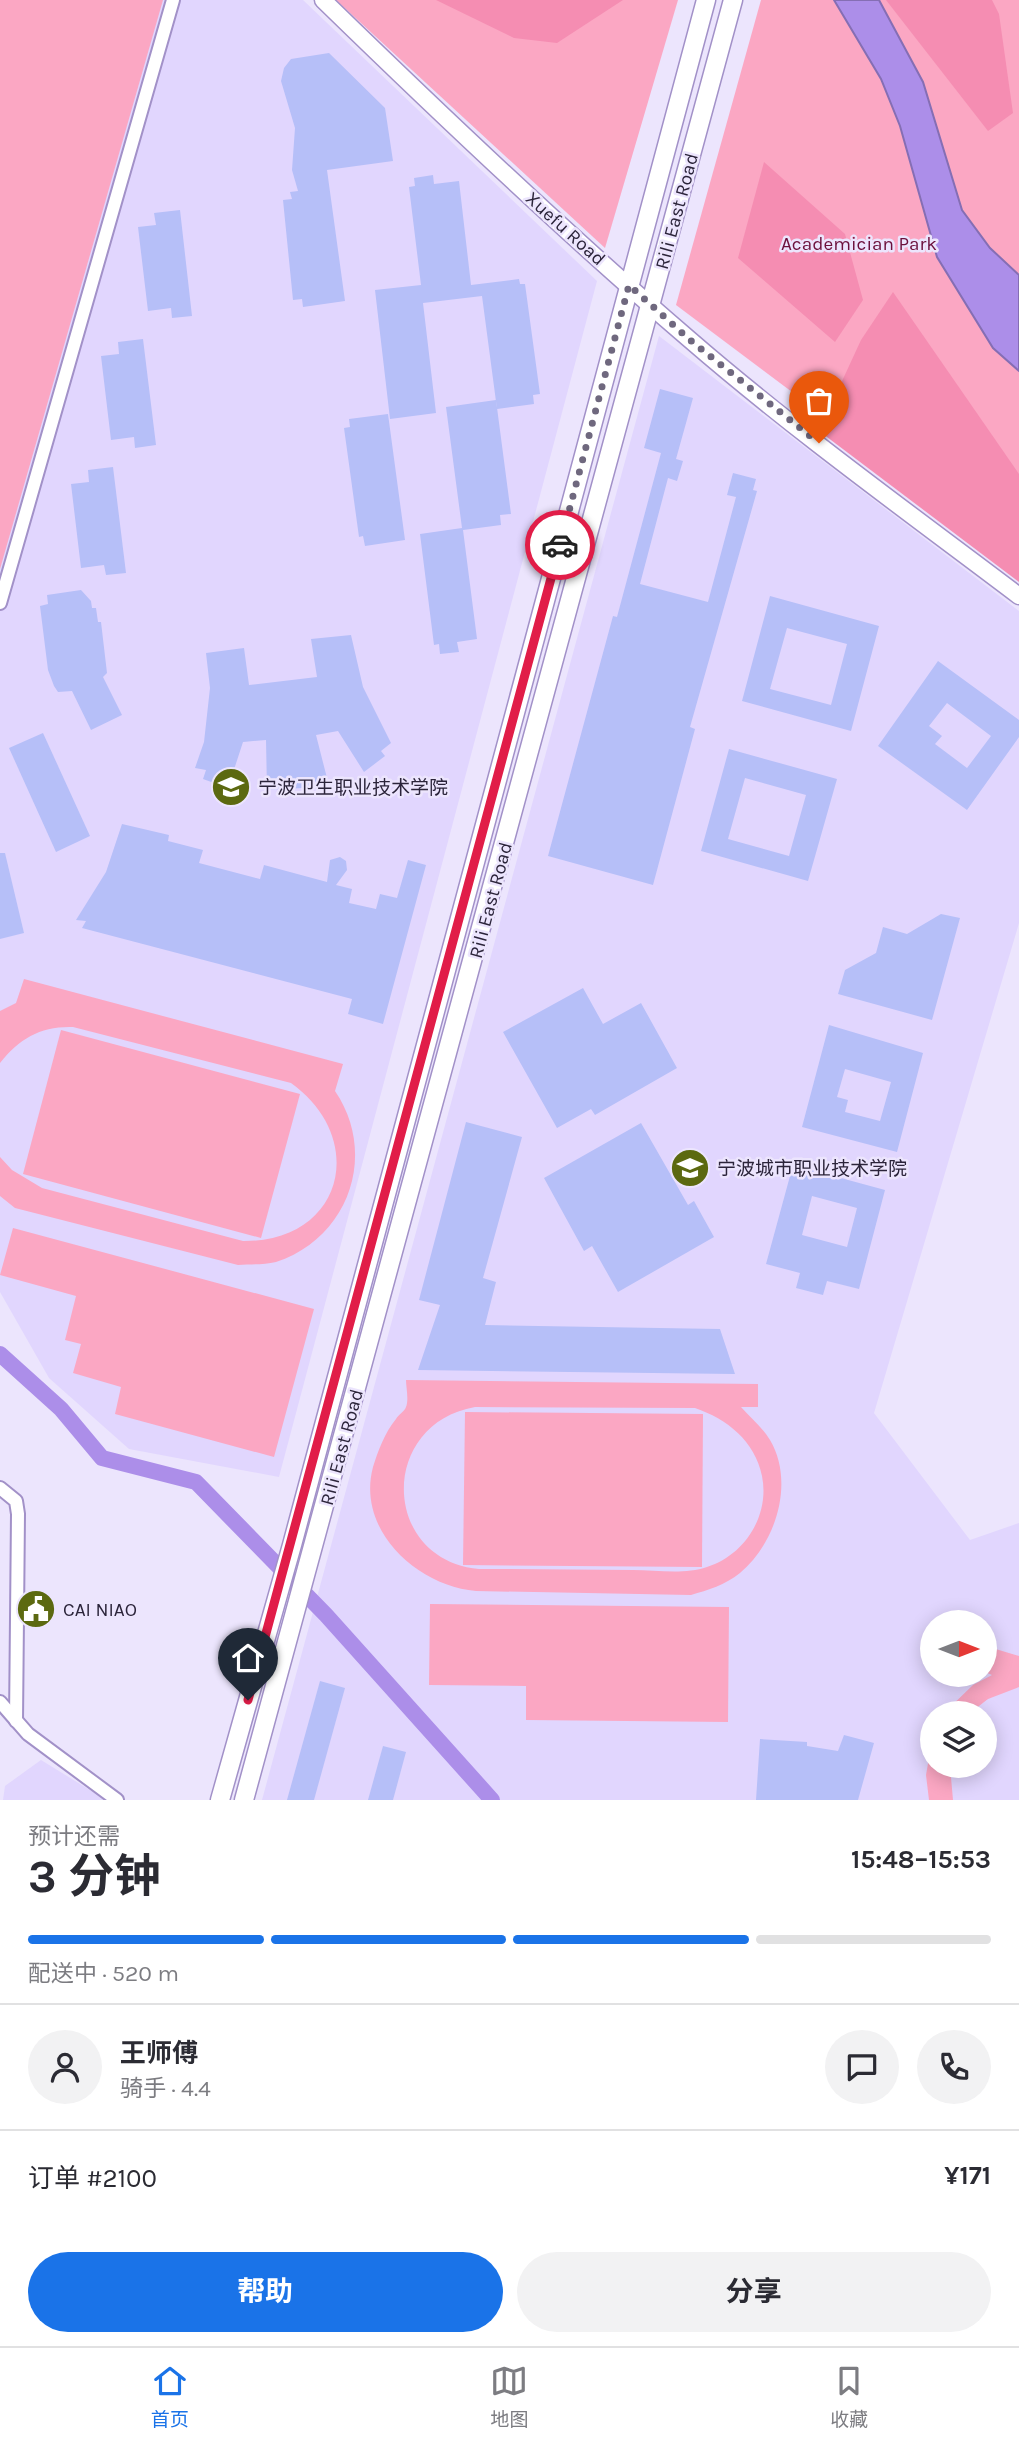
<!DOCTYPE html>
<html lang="zh">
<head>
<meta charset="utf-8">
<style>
  :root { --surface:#fff; --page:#f2f2f3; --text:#2b2b33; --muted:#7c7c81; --line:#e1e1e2; --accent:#1a73e8 }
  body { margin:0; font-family:Karla,"Noto Sans SC",sans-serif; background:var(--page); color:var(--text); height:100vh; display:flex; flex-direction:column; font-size:26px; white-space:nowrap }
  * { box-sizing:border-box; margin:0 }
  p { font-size:23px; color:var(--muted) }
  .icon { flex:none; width:38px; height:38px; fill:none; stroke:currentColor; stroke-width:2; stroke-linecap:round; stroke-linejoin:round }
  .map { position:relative; height:1800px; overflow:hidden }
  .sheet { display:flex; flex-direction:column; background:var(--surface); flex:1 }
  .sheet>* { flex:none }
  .needle { width:46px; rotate:90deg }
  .tools { position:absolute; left:920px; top:1610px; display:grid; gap:14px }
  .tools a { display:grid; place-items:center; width:77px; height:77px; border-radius:50%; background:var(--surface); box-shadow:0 4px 18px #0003; font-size:35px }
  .pin { position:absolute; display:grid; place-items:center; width:60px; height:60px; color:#fff; margin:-72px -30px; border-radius:50% 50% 50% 0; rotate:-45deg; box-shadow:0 0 7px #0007 }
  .pin .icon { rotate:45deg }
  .courier { position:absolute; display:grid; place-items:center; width:70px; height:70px; margin:-35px; border:5px solid #e11d48; border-radius:50%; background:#fff; color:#222; box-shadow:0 2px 9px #0007 }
  .head em { font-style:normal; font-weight:700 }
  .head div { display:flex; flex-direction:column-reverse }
  .head { display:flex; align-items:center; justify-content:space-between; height:119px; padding:0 28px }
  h1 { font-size:46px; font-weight:700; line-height:52px }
  .bar { display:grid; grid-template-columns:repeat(4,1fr); gap:10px 7px; align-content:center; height:84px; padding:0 28px }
  .bar i { height:9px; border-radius:5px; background:var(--line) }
  .bar .selected { background:var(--accent) }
  .bar p { grid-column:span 4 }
  .line { display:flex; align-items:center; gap:18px; padding:0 28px; border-top:2px solid var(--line) }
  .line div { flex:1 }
  .round { display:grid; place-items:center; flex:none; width:74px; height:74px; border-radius:37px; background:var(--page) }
  .cta { display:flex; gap:14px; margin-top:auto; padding:14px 28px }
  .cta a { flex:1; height:80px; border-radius:42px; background:var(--accent); color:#fff; font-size:28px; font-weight:700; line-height:80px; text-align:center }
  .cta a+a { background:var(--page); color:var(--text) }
  .dock { display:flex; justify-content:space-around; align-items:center; height:98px; border-top:2px solid var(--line); background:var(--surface); font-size:19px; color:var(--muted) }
  .dock a { display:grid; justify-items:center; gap:4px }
  .dock .selected { color:var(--accent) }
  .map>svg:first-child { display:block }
</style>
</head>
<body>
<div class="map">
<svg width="1019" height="1800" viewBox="0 0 1019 1800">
  <rect width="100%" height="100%" fill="#ece5fd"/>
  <g fill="#e1d6fe" fill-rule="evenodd">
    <polygon points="0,0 303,0 597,281 279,1477 129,1449 49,1378 0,1292"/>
    <path d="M 659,336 L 1019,611 L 1019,923 L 874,1413 L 970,1540 L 1019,1523 L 1019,1800 L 262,1800 ZM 933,1622 L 985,1622 L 985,1675 L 933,1675 ZM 933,1713 L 985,1713 L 985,1766 L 933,1766 Z"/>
    <polygon points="41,1760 106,1800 3,1800 5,1786"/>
  </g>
  <g fill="#fba7c3" fill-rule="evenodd">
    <polygon points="0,0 163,0 0,569"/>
    <polygon points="336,0 678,0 605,248"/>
    <polygon points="761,0 1019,0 1019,562 676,305"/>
    <path d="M 24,979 L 343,1064 L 335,1091 C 378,1154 349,1238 276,1262 C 264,1265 250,1264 238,1265 L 15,1208 L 0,1196 L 0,1157 L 12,1170 L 42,1188 L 243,1241 C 343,1242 369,1139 291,1083 L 73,1027 C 41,1026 20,1038 0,1063 L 0,1011 L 16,1003 Z"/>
    <polygon points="61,1030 300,1094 261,1238 23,1174"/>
    <polygon points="13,1228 314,1309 274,1457 115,1414 121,1387 73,1373 81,1344 65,1340 76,1296 0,1275"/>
    <path d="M 406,1380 L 758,1384 L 758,1407 L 741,1407 C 751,1418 762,1427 770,1440 C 795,1482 776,1543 740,1573 C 725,1585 708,1590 691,1595 L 476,1591 C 418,1586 356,1531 373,1467 C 378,1451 385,1432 396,1419 C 398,1415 405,1411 406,1407 C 409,1400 406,1387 406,1380 ZM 475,1407 L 695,1408 C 727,1419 755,1441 762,1476 C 770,1515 745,1555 707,1567 C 684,1575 656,1570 633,1570 C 581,1570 530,1569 479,1569 C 381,1560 378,1424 475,1407 Z"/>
    <polygon points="465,1412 703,1414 702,1567 463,1565"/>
    <polygon points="430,1604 729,1607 728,1722 526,1720 526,1686 429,1685"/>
    <polygon points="989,1647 1019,1656 1019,1687 988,1699 970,1713 944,1713 973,1685 992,1675 985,1672"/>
    <polygon points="933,1735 933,1766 950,1766 953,1800 929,1800 926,1775"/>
  </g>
  <g fill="#f58db2">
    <polygon points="436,0 623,0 557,43 514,38"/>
    <polygon points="886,0 992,0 999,14 1013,113 988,131"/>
    <polygon points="764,162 845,234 863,300 835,342 738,258"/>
    <polygon points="893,292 1019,474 1019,582 819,431 861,340"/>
  </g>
  <polygon fill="#ac8ee9" stroke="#856eb4" stroke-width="2" points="834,0 879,0 923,82 962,210 990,248 1019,275 1019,371 993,348 937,257 900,126 881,79"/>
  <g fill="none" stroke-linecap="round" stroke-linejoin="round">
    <polyline stroke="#ac8ee9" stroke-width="16" points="0,1354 61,1409 102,1458 196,1482 326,1615 492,1800"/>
  </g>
  <g fill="#b6bff8" fill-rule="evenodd">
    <polygon points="329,53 385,108 393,161 327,170 345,301 303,307 302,299 293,300 283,200 292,199 290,192 298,191 292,170 295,128 281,81 284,68 291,59"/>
    <polygon points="433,175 434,184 459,181 471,285 519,279 520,284 525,284 540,394 533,395 534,404 497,409 482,296 423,303 436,413 390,419 375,290 421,285 409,187 415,186 414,178"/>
    <polygon points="180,210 192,316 172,318 171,308 148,311 138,227 156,225 154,213"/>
    <polygon points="143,339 156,445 135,448 134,437 111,440 101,356 119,354 118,342"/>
    <polygon points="660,389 693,398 676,459 683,461 677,481 668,478 640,584 708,602 736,497 727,495 733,473 756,479 753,490 757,491 690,727 695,729 653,885 548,856 613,616 617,617 661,453 644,448"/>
    <polygon points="496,400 511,514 500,515 501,525 463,530 477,639 457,642 459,652 440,654 439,644 434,645 420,534 462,528 446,407"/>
    <polygon points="388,414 405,540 365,546 363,536 359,537 344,428 350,427 349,419"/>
    <polygon points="113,467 126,573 106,575 104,565 81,568 71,484 89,482 88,470"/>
    <polygon points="81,590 91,601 92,608 96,608 98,622 101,622 107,673 103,677 122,715 91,730 72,691 58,692 54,686 48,670 40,606 48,604 47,595"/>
    <path d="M 770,596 L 879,626 L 851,731 L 742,701 ZM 787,628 L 847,644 L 831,705 L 770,689 Z"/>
    <polygon points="351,635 363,687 391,743 381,751 385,756 364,772 338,731 316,735 328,782 302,788 267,790 266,740 243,742 228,788 203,779 206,770 195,768 204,742 210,688 206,653 244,648 249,685 317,677 311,639"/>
    <path d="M 938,661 L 1019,720 L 1019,737 L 967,810 L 878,746 ZM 947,703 L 991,736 L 967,768 L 935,744 L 942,736 L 929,726 Z"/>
    <polygon points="43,733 90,836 56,852 9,748"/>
    <path d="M 729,749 L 837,779 L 808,881 L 701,851 ZM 745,778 L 806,795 L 789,856 L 728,839 Z"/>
    <polygon points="122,824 169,835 168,841 203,850 199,863 260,879 264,865 327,882 330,860 340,857 346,861 347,870 336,885 352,889 349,903 376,909 380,894 397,898 408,860 426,865 383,1024 348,1014 352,999 82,928 86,921 76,920 106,872"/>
    <polygon points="0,853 5,853 24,933 0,939"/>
    <polygon points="941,914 960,918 932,1020 838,994 845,970 876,953 883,927 907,934"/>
    <polygon points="583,988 603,1024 641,1003 677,1068 595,1115 591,1109 557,1128 503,1032"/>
    <path d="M 829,1025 L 923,1053 L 897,1152 L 802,1127 ZM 845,1069 L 891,1082 L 880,1121 L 845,1112 L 848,1100 L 837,1097 Z"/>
    <polygon points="466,1122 522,1137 483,1278 496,1282 485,1325 720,1329 735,1374 418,1370 440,1305 419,1300"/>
    <polygon points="641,1123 688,1205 694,1201 714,1237 618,1292 592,1246 584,1251 544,1178"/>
    <path d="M 793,1165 L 885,1190 L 859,1289 L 827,1281 L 823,1295 L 796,1288 L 800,1273 L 766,1264 ZM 812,1196 L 857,1208 L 847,1247 L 802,1235 Z"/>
    <polygon points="320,1681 345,1688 314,1800 287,1800"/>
    <polygon points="844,1735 874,1743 858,1800 756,1800 760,1739 807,1742 807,1746 838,1751"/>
    <polygon points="383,1746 406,1752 393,1800 368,1800"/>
  </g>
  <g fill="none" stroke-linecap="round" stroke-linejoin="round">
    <g stroke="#a291c8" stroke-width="16">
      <g id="minor">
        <polyline points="0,603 173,0"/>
        <polyline points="0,1488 16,1501 18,1514 16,1721"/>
        <polyline points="0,1702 28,1734 117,1800"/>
      </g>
    </g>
    <g stroke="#a291c8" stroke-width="19">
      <path id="tertiary" d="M 323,0 C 442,116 563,231 689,339 C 794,430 908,512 1019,596"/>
    </g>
    <g stroke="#a291c8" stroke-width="21">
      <g id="secondary">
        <polyline points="220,1800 292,1545 706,0"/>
        <polyline points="244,1800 733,0"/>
      </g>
    </g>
    <use href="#minor" stroke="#fff" stroke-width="12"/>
    <use href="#tertiary" stroke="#fff" stroke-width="16"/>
    <use href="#secondary" stroke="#fff" stroke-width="18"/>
  </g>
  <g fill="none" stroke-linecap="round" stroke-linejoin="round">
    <polyline stroke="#6f687e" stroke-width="7" stroke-dasharray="0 12.6" points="560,545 629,285 690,340 819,443"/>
    <polyline stroke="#e11d48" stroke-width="9" points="248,1700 560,545"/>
  </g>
  <defs>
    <g id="university-disc" transform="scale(2.0125)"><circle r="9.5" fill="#5c6910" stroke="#ece5fd"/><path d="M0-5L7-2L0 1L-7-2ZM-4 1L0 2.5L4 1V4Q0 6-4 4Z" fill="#fff"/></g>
    <g id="civic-disc" transform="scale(2.0125)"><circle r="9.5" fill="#5c6910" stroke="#ece5fd"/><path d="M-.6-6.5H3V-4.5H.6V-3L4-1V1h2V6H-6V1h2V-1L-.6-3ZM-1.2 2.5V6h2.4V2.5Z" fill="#fff"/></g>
  </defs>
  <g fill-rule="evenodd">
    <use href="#university-disc" x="231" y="787"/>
    <use href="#university-disc" x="690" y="1168"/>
    <use href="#civic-disc" x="36" y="1609"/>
  </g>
  <g text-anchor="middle" stroke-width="5" stroke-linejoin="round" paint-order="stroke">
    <g font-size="19" fill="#2b243a" stroke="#ece5fd">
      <text transform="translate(676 211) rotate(-75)" y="7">Rili East Road</text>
      <text transform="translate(566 228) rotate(42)" y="7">Xuefu Road</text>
      <text transform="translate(490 900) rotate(-75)" y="7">Rili East Road</text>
      <text transform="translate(341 1447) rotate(-75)" y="7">Rili East Road</text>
    </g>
    <g font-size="19" fill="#6c103c" stroke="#ece5fd">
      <text x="859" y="250">Academician Park</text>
    </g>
    <g font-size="19" fill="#2b243a" stroke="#ece5fd" text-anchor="start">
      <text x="258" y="794">宁波卫生职业技术学院</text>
      <text x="717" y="1175">宁波城市职业技术学院</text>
      <text x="63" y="1616">CAI NIAO</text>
    </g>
  </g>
</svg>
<div class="tools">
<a><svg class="needle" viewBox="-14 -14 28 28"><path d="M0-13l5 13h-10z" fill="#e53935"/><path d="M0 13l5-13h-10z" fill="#7c7c81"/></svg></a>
<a><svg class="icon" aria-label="layers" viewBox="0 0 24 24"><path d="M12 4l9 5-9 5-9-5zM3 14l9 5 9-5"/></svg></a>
</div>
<div class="pin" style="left:819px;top:443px;background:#ea580c"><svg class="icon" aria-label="bag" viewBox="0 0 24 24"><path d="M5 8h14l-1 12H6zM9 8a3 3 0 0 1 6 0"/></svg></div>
<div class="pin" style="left:248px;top:1700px;background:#1f2937"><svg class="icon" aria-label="home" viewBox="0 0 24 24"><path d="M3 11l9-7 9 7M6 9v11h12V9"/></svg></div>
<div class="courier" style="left:560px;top:545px"><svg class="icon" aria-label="car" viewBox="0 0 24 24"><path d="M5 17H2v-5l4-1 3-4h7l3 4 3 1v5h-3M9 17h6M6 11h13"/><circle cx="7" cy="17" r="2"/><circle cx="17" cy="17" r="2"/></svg></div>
</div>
<section class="sheet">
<div class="head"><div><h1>3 分钟</h1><p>预计还需</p></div><em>15:48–15:53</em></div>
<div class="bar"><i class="selected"></i><i class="selected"></i><i class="selected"></i><i></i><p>配送中 · 520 m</p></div>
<div class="line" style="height:126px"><a class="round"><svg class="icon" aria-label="person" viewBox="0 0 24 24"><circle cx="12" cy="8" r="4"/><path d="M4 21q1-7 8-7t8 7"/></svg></a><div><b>王师傅</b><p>骑手 · 4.4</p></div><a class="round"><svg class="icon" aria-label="chat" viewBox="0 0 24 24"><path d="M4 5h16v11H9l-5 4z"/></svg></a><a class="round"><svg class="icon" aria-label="phone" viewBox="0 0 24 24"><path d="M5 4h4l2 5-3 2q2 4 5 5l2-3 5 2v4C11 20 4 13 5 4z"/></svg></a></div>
<div class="line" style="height:91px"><div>订单 #2100</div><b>¥171</b></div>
<div class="cta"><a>帮助</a><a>分享</a></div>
</section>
<nav class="dock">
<a class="selected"><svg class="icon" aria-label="home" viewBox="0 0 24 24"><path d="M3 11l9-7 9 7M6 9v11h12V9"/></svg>首页</a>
<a><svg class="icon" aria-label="map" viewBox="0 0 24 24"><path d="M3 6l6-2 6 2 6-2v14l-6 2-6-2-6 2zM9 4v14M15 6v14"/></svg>地图</a>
<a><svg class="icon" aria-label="saved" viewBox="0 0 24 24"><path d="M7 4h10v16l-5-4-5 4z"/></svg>收藏</a>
</nav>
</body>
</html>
